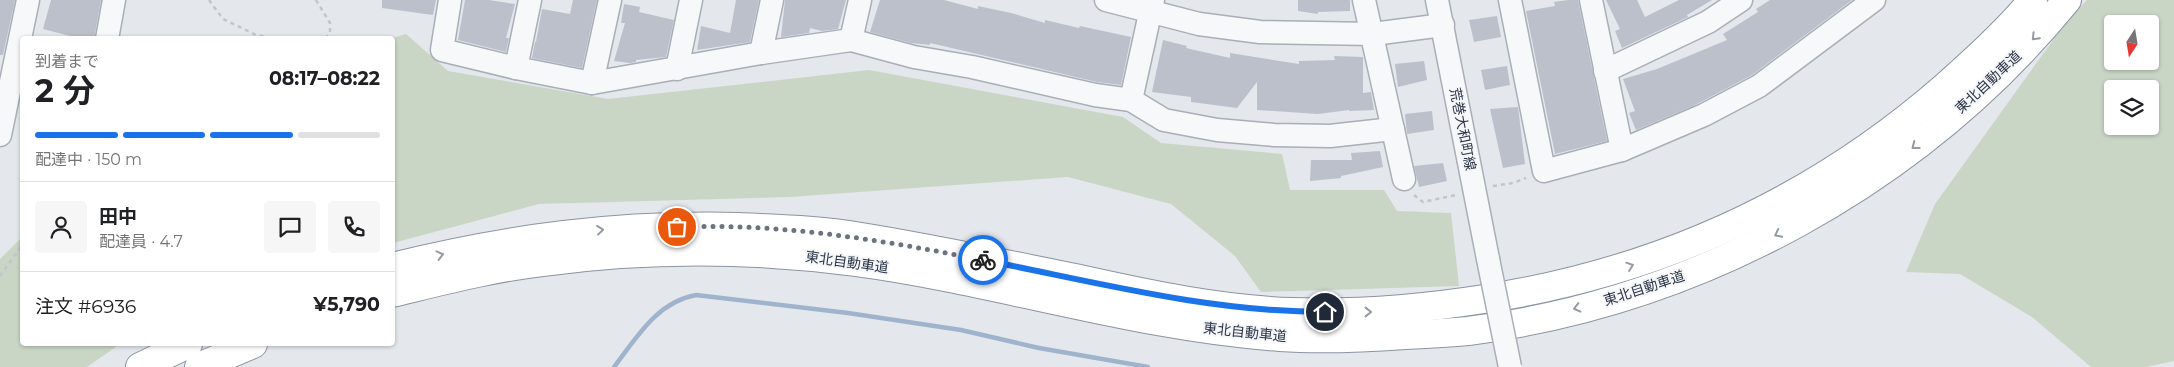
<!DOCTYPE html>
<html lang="ja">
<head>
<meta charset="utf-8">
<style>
  :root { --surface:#fff; --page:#f6f6f6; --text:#202124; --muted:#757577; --line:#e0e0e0; --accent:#1a73e8 }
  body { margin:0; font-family:Montserrat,"Noto Sans JP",sans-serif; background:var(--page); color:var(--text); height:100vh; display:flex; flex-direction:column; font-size:19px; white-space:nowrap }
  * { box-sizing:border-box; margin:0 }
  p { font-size:16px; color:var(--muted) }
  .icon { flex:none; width:28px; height:28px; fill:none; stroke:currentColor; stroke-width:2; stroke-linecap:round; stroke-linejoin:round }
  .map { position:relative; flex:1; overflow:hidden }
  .side { position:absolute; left:20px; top:36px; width:375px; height:310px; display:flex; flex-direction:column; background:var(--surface); border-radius:5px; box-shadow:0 1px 4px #0004 }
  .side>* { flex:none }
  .needle { width:32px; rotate:192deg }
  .buttons { position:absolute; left:2104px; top:15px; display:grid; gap:10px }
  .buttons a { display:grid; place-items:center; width:55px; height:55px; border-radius:5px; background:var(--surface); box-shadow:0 1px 4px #0004; font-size:25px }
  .pin { position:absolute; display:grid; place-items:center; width:42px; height:42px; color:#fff; margin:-21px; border:2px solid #fff; border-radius:50%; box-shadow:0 1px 5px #0007 }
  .courier { position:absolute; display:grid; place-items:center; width:50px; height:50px; margin:-25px; border:4px solid #1a73e8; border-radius:50%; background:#fff; color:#222; box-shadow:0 1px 6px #0007 }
  .head em { font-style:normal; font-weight:700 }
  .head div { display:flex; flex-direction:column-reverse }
  .head { display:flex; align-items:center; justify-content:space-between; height:85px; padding:0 15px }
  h1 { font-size:32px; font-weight:700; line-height:38px }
  .bar { display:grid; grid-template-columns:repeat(4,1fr); gap:8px 5px; align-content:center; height:60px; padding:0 15px }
  .bar i { height:6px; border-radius:4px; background:var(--line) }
  .bar .active { background:var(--accent) }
  .bar p { grid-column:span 4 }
  .line { display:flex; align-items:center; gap:12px; padding:0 15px; border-top:1px solid var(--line) }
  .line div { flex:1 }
  .round { display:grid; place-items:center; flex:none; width:52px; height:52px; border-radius:5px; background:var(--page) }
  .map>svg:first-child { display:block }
</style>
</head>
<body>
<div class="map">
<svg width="2174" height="367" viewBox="0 0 2174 367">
  <rect width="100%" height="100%" fill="#e4e7ec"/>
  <g fill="#c9d6c5" fill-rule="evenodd">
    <path d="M 2087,0 L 2174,0 L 2174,361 L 2146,367 L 2091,367 L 2032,317 L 1960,274 L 1906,272 L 1935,204 L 2066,22 ZM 2112,24 L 2150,24 L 2150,61 L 2112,61 ZM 2112,89 L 2150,89 L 2150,126 L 2112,126 Z"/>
    <polygon points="406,34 448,71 608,99 869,70 1123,117 1161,143 1282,154 1290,190 1384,190 1397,211 1451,213 1459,286 1261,292 1235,256 1171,204 1068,177 790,197 539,204 393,243 392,39 389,39"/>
    <polygon points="22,237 22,344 120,344 87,367 0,367 0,259"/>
  </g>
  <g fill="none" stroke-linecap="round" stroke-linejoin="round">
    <path stroke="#9fb4cc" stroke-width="4.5" d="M 614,367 C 637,337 657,302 696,295 L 848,313 L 961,330 L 1039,348 L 1148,367"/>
  </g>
  <g fill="#bbc0ca">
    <polygon points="0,0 15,0 3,55 0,55"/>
    <polygon points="51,0 101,0 94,39 69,39 70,36 43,29"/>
    <polygon points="382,0 436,0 433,15 382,8"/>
    <polygon points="465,0 489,0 515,4 506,38 509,38 506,52 458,40"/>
    <polygon points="573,0 597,0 582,68 532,58 535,42 536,42 542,9 570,14"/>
    <polygon points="736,0 759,0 750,42 697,50 701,26 730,33"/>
    <polygon points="785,0 846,0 838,29 822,31 810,28 809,33 781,37"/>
    <polygon points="880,0 944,0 978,9 978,6 1011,13 1045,23 1045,20 1079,28 1080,26 1131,37 1121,85 1097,82 930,43 930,45 911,43 870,32"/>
    <polygon points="1298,0 1350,0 1350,11 1318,12 1318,14 1298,11"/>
    <polygon points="1568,0 1578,0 1607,141 1555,154 1526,11 1555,6 1554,2"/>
    <polygon points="1606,0 1637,0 1645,17 1679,0 1712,0 1687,15 1688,17 1622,48 1615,31 1620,29"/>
    <polygon points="1770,0 1852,0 1752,75 1693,106 1636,130 1629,113 1635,111 1623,79 1657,69 1727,40 1723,34 1758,12 1756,9"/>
    <polygon points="624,4 640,7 639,12 674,20 666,57 636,60 636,62 630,63 614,61 625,23 621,23"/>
    <polygon points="1497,16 1501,37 1474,42 1469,20"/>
    <polygon points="1163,40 1187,46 1186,48 1230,58 1230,53 1299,64 1299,61 1335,60 1334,56 1363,57 1363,93 1371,92 1374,110 1349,111 1349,110 1318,114 1257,110 1257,82 1237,108 1191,102 1191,97 1152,92"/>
    <polygon points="1424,61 1427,80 1398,87 1395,64"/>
    <polygon points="1507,66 1510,85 1485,90 1481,70"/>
    <polygon points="1518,107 1525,164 1503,168 1490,109"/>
    <polygon points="1432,111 1434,130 1407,134 1405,114"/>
    <polygon points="1380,151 1383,167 1341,176 1341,178 1310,181 1311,160 1352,160 1351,153"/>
    <polygon points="1443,163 1447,181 1419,187 1414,166"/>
  </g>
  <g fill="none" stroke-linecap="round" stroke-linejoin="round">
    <g stroke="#a9aeb7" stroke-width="25">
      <g id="minor">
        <polyline points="450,0 442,50 516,68 592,83 761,53 851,40 914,57 972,67 1095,95 1131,100 1164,120 1217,130 1274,135 1330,136 1393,129"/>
        <polyline points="1106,0 1199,24 1260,32 1373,34 1443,25"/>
        <polyline points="1364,0 1404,179"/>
        <polyline points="1437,0 1488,259"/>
        <polyline points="1510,0 1544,171 1622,150 1704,115 1759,86 1874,0"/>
        <polyline points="1591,0 1622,150"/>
        <polyline points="107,39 114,0"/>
        <polyline points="851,40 860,0"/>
        <polyline points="761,53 772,0"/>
        <polyline points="516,68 530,0"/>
        <polyline points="677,69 691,0"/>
        <polyline points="1605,71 1708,22 1741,0"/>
        <polyline points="592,83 610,0"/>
        <polyline points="1131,100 1153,0"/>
        <polyline points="0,135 28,0"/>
      </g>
    </g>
    <g stroke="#8b94a3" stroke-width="30">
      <g id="highway">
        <path d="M 392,267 C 510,238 617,224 739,227 C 780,229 821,230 861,237 C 936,249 1010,265 1084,280 C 1152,295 1222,310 1292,312 C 1357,314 1420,309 1484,299 C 1659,272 1812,203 1946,86 C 1976,59 2007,31 2033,0"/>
        <path d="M 392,293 C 442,281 491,268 542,262 C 646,248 751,248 855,262 C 998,281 1135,327 1280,337 C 1321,340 1363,338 1405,335 C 1426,334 1447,333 1468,331 C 1700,301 1919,181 2067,0"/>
        <polyline points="140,367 188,344"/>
        <polyline points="199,367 253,344"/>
      </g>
    </g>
    <g stroke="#c2c5cb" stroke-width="2.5" stroke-dasharray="4 4" stroke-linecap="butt">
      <polyline points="209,0 223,19 256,35 277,39"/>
      <polyline points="316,0 330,23 330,33 325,39"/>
      <polyline points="1493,186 1513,183 1526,178"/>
      <polyline points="1414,195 1423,202 1456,195"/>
      <polyline points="0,276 22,245"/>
    </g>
    <use href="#minor" stroke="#f7f8fa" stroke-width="22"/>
    <use href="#highway" stroke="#fff" stroke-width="28"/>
    <g stroke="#a9aeb7" stroke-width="25" stroke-linecap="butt">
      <polyline id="minor-bridge" points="1488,259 1510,367"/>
    </g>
    <use href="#minor-bridge" stroke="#f7f8fa" stroke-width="22"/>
  </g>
  <defs><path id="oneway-chevron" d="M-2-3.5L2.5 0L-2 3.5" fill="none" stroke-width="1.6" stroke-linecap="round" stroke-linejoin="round" transform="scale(1.25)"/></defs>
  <g stroke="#959aa2">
    <use href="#oneway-chevron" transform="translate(2035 37) rotate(134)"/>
    <use href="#oneway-chevron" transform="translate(1915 146) rotate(142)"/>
    <use href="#oneway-chevron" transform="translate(600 230) rotate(-6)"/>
    <use href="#oneway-chevron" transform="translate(1778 234) rotate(153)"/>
    <use href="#oneway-chevron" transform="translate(440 255) rotate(-14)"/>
    <use href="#oneway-chevron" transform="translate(1630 266) rotate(-19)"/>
    <use href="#oneway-chevron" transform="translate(1577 308) rotate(166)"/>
    <use href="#oneway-chevron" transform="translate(1368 312)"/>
  </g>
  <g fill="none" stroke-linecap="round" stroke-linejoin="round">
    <path stroke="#6c737f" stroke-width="5" stroke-dasharray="0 9" d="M 677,227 C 782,223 881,240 983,260"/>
    <path stroke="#1a73e8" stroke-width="6" d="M 983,260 C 1096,282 1209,312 1325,312"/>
  </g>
  <g text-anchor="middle" stroke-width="4" stroke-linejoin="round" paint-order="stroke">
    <g font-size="14" fill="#2b3445" stroke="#f4f6f9">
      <text transform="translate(1988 82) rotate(-43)" y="5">東北自動車道</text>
      <text transform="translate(1463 129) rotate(79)" y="5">荒巻大和町線</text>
      <text transform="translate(847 262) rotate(8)" y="5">東北自動車道</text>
      <text transform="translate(1644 288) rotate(-18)" y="5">東北自動車道</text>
      <text transform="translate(1245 332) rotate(6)" y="5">東北自動車道</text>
    </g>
  </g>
</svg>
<div class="buttons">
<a><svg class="needle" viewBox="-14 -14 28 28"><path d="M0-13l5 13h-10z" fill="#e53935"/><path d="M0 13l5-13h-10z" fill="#757577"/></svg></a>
<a><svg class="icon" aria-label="layers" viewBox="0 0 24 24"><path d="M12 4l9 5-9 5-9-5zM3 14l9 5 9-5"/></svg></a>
</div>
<div class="pin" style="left:677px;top:227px;background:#ea580c"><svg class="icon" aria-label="bag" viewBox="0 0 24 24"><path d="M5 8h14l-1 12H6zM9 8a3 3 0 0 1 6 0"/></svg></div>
<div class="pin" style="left:1325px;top:312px;background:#1f2937"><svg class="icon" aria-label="home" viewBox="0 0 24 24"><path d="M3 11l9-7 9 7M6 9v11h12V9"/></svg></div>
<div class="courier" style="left:983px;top:260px"><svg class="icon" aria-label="bike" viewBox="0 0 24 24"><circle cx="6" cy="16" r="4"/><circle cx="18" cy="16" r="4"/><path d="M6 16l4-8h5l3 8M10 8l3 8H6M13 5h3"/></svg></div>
<section class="side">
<div class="head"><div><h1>2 分</h1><p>到着まで</p></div><em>08:17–08:22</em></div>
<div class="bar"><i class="active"></i><i class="active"></i><i class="active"></i><i></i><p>配達中 · 150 m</p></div>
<div class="line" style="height:90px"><a class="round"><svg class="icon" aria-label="person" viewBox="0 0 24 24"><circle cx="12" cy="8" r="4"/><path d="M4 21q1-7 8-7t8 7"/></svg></a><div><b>田中</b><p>配達員 · 4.7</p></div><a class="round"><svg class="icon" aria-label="chat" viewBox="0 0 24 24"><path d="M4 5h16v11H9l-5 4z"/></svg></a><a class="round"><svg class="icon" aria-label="phone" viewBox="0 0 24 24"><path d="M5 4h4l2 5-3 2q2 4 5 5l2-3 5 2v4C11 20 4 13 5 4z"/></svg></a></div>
<div class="line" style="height:65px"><div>注文 #6936</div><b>¥5,790</b></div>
</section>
</div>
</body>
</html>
